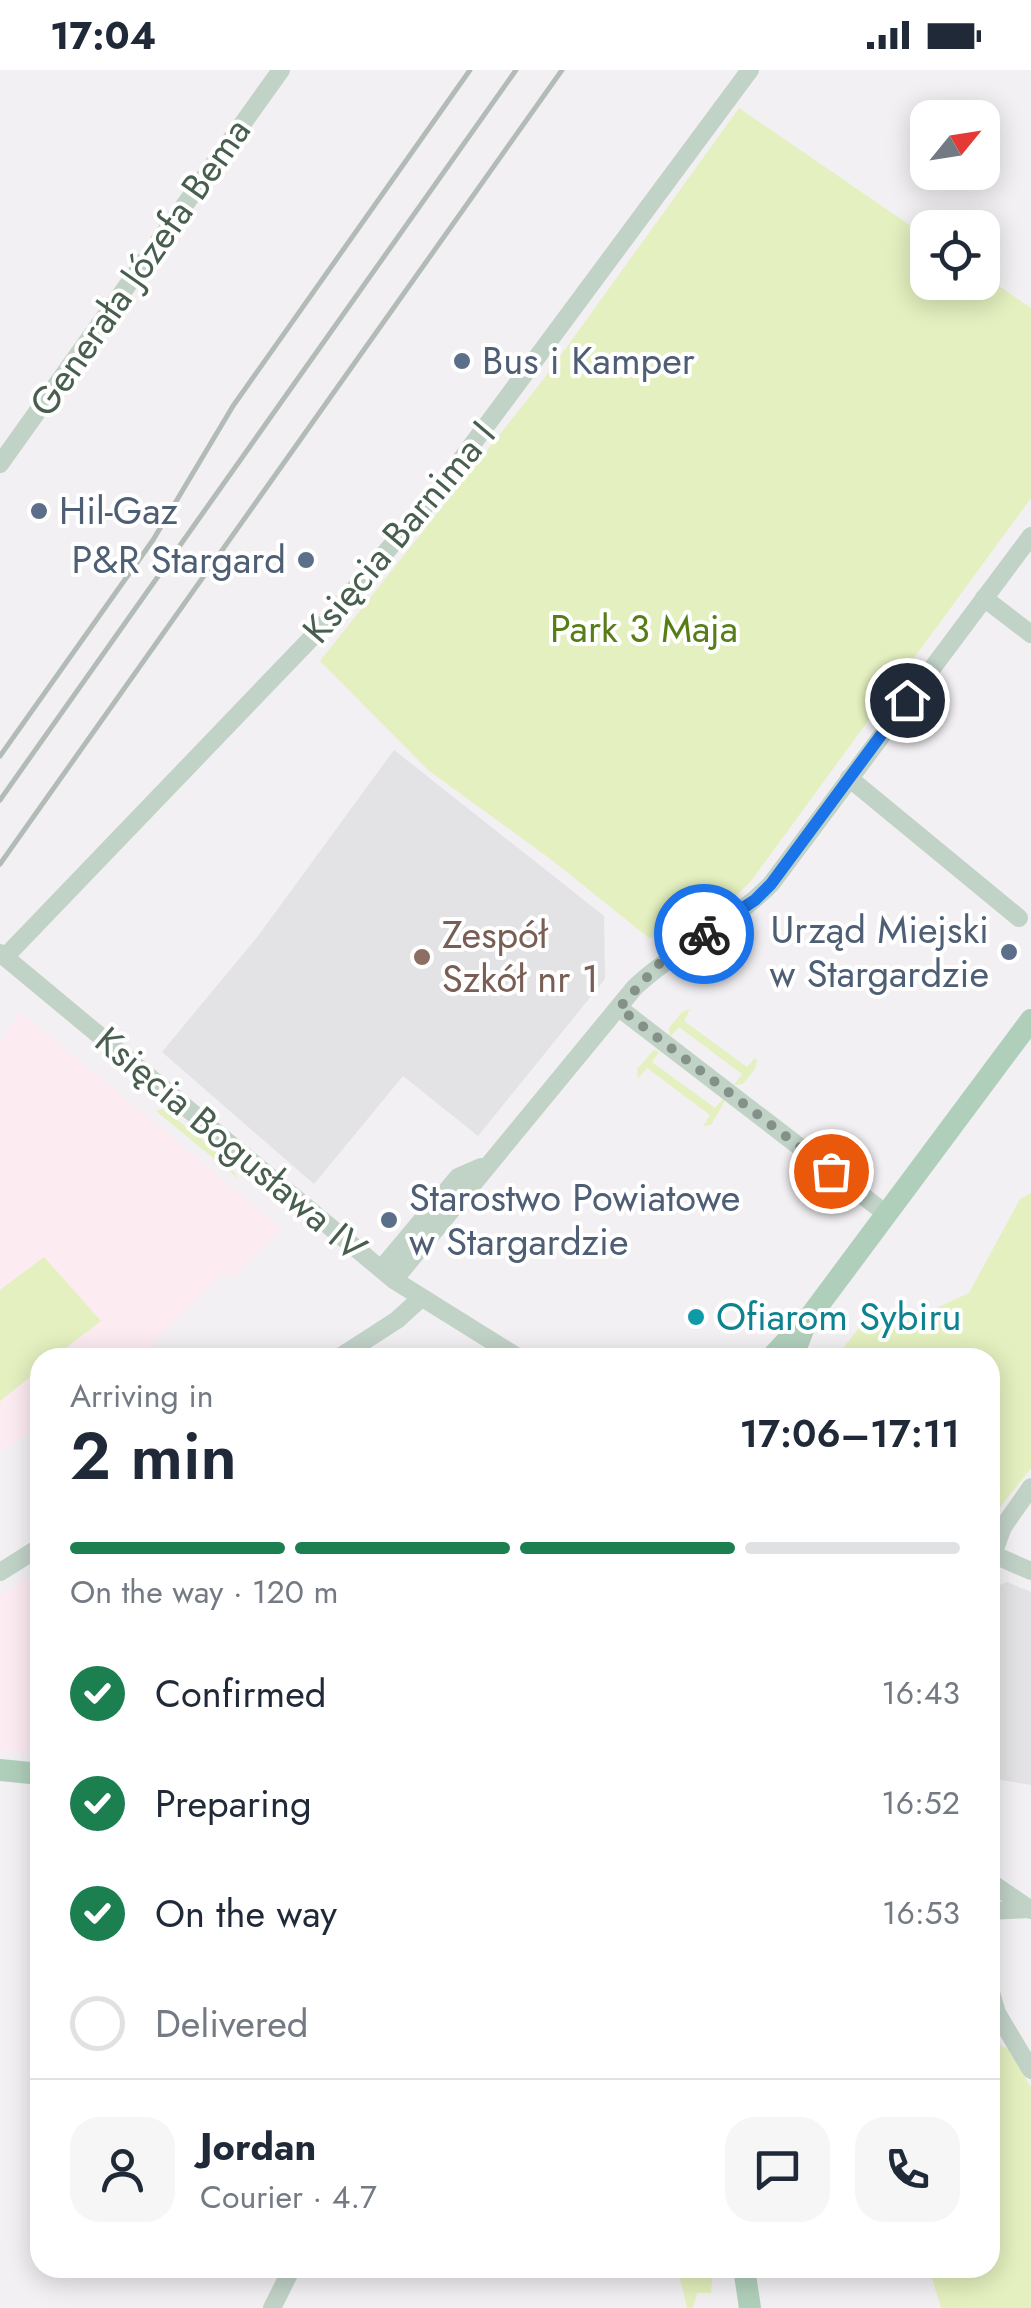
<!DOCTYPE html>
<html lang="en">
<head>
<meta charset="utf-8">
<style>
  :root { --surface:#fff; --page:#f6f6f7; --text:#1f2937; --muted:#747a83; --line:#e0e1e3; --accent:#1b7f50 }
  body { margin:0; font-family:Jost,sans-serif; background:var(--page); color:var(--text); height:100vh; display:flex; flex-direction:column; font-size:38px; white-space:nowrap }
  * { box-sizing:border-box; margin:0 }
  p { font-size:32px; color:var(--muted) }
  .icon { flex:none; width:55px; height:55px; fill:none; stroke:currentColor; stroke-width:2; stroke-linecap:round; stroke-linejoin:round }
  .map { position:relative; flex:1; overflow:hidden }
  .side { position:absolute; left:30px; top:1278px; width:970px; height:930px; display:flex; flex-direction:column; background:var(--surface); border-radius:30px; box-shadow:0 5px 25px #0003 }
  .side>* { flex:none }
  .needle { width:65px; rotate:60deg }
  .controls { position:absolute; left:910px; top:30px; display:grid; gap:20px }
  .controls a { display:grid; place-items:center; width:90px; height:90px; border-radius:20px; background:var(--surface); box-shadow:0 5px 25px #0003; font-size:50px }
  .pin { position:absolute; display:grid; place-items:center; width:85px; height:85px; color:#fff; margin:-42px; border:5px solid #fff; border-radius:50%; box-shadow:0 2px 10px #0007 }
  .courier { position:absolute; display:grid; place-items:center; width:100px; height:100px; margin:-50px; border:8px solid #1a73e8; border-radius:50%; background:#fff; color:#222; box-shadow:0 2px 12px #0007 }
  .headline em { font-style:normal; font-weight:600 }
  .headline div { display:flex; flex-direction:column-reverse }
  .headline { display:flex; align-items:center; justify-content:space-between; height:170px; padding:0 40px }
  h1 { font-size:65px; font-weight:600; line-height:75px }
  .bar { display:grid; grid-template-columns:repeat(4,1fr); gap:15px 10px; align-content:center; height:120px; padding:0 40px }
  .bar i { height:12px; border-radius:8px; background:var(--line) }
  .bar .active { background:var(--accent) }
  .bar p { grid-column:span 4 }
  .line { display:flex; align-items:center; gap:25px; padding:0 40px; border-top:2px solid var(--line) }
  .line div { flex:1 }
  .round { display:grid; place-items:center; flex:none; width:105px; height:105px; border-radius:30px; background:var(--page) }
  ol { padding:0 40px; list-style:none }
  li { display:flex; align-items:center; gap:30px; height:110px }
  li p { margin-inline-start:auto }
  li .icon { padding:10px; border-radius:50%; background:var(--accent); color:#fff; stroke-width:4 }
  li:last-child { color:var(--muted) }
  li i { width:55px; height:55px; border:5px solid var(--line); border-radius:50% }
  .status { display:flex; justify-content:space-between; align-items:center; height:70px; padding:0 50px; background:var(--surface); direction:ltr }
  .status svg { height:28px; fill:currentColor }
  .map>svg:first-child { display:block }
</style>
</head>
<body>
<div class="status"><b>17:04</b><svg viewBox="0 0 49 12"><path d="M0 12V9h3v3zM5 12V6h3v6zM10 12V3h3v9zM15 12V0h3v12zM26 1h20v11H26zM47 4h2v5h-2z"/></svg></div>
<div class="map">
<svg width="1031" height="2238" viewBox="0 0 1031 2238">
  <rect width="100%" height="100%" fill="#f2f0f3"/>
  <g fill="#fdebf2">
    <polygon points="20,941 281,1158 234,1209 225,1202 153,1274 159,1280 147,1287 40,1288 40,1356 0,1381 0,972"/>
    <polygon points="40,1499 40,1684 0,1680 0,1525"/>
  </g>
  <g fill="#e3e2e4">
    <polygon points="394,680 604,846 605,909 478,1066 403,1006 314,1114 162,982 258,866"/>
    <polygon points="1007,1512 1031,1522 1031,1715 990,1708 990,1532 1000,1515"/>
  </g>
  <g fill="#e4f0bf">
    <path d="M 739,38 L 927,167 L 928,212 L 982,212 L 983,205 L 1031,238 L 1031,428 L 751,811 C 724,840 686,860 649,868 L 553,791 L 428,700 L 320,591 L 543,310 Z"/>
    <polygon points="690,939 684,951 747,997 755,988 757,990 755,999 743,1014 734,1015 742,1004 679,957 670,967 669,958 682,942"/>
    <polygon points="654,980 659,982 652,992 715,1038 723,1029 725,1031 711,1055 703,1056 710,1045 647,998 638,1008 637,999"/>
    <polygon points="164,1039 221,1085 239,1109 156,1041"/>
    <polygon points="1031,1123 1031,1398 990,1450 990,1288 836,1287 874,1239 906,1252 969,1223 1020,1129"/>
    <polygon points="44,1187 101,1251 54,1287 40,1288 40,1299 0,1331 0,1220"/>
    <polygon points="990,1964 995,1972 1009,1980 1031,2017 1031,2238 941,2238 929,2198 990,2198"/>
    <polygon points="685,2198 713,2198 711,2223 697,2223 693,2238 687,2238 679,2204"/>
  </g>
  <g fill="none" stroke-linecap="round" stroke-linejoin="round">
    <polyline stroke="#c8ccca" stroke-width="18" stroke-dasharray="18 9" stroke-linecap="butt" points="831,1101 858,1122"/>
    <g stroke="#c1d2c7" stroke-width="18">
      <polyline points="0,394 281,0"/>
      <polyline points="984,528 1031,564"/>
      <polyline points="849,708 1019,848"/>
      <polyline points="0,883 394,1210 519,1288"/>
      <polyline points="5,887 323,556 437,422 750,0"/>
      <polyline points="619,938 831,1101"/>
      <polyline points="858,1122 885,1143"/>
      <polyline points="381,1199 458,1107 481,1097"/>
      <path d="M 394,1210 L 635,917 C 677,878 731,855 771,814 L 1031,466"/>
      <polyline points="338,1288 397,1250 421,1228"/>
      <polyline points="992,1484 1031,1501"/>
      <polyline points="990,1492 1003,1457 1031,1417"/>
      <polyline points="0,1502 40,1477"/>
      <polyline points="990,1812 1031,1840"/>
      <polyline points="990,1841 1029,1839"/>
      <polyline points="39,1905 40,1906"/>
      <polyline points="990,1919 997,1943 1031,2000"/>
      <polyline points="272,2238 292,2198"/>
    </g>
    <g stroke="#b0cfbb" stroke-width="22">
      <polyline points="771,1288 799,1258"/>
      <polyline points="792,1288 806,1252 1031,950"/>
      <polyline points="0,1700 40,1704"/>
      <polyline points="744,2198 750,2238"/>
    </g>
    <g stroke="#b2bbb6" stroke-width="5">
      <polyline points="0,686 153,470 233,336 470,0"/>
      <polyline points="0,730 516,0"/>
      <polyline points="0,794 562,0"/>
    </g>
  </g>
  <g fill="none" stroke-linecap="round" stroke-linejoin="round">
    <polyline stroke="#849188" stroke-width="10" stroke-dasharray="0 18" points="704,864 660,893 619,938 831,1101"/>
    <polyline stroke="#1a73e8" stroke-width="12" points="704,864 755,830 771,814 907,630"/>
  </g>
  <g fill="#5c6f8a" stroke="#fff" stroke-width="4">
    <circle cx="462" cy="291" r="10"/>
    <circle cx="39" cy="441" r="10"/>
    <circle cx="306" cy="490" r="10"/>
    <circle cx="1009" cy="882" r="10"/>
    <circle cx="389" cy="1150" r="10"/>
  </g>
  <circle fill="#8d6e63" stroke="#fff" stroke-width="4" cx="422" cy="887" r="10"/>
  <circle fill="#0f9aa8" stroke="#fff" stroke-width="4" cx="696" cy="1247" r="10"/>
  <g text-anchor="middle" stroke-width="8" stroke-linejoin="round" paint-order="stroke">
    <g font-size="38" fill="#485e4f" stroke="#fff">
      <text transform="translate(140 197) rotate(-55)" y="13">Generała Józefa Bema</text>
      <text transform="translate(399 462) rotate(-50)" y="13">Księcia Barnima I</text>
      <text transform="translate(231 1074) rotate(40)" y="13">Księcia Bogusława IV</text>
    </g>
    <g font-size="38" fill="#4e5e75" stroke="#fff" text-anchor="start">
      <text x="482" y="304">Bus i Kamper</text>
      <text x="59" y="454">Hil-Gaz</text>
      <text x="286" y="503" text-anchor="end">P&amp;R Stargard</text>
      <text x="989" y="873" text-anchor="end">Urząd Miejski<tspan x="989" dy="44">w Stargardzie</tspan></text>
      <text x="409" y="1141">Starostwo Powiatowe<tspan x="409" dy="44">w Stargardzie</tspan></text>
    </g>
    <g font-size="38" fill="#577d16" stroke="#fff">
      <text x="644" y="572">Park 3 Maja</text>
    </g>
    <g font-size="38" fill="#785e54" stroke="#fff" text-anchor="start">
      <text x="442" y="878">Zespół<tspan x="442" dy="44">Szkół nr 1</tspan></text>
    </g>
    <g font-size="38" fill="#0d838f" stroke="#fff" text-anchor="start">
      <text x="716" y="1260">Ofiarom Sybiru</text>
    </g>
  </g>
</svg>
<div class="controls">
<a><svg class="needle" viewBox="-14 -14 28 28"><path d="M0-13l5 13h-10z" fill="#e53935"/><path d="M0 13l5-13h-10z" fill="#747a83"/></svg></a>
<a><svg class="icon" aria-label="locate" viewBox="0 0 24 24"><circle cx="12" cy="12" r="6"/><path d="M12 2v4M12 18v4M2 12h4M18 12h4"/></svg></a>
</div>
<div class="pin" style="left:831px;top:1101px;background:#ea580c"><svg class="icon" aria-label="bag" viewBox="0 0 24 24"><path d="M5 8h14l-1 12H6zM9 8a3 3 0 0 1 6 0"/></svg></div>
<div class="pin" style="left:907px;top:630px;background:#1f2937"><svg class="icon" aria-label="home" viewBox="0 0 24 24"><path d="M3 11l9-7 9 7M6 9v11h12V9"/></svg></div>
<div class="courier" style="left:704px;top:864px"><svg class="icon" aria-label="bike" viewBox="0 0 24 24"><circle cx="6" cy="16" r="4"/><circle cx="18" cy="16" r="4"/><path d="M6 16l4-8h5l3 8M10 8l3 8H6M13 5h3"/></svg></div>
<section class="side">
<div class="headline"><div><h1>2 min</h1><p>Arriving in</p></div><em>17:06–17:11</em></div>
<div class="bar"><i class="active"></i><i class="active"></i><i class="active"></i><i></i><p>On the way · 120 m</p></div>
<ol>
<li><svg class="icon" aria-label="check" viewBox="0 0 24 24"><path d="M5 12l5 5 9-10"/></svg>Confirmed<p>16:43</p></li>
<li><svg class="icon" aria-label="check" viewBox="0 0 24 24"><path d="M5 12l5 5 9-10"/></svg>Preparing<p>16:52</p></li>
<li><svg class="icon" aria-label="check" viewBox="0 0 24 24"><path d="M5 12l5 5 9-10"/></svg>On the way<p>16:53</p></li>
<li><i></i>Delivered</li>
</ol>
<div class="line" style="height:180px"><a class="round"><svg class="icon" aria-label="person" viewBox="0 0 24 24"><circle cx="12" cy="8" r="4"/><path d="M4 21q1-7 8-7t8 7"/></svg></a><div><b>Jordan</b><p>Courier · 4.7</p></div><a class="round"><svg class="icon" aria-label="chat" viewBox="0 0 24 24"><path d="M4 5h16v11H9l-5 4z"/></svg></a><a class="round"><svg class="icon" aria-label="phone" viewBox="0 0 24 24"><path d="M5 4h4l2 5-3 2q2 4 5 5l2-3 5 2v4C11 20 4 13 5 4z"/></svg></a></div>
</section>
</div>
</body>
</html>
